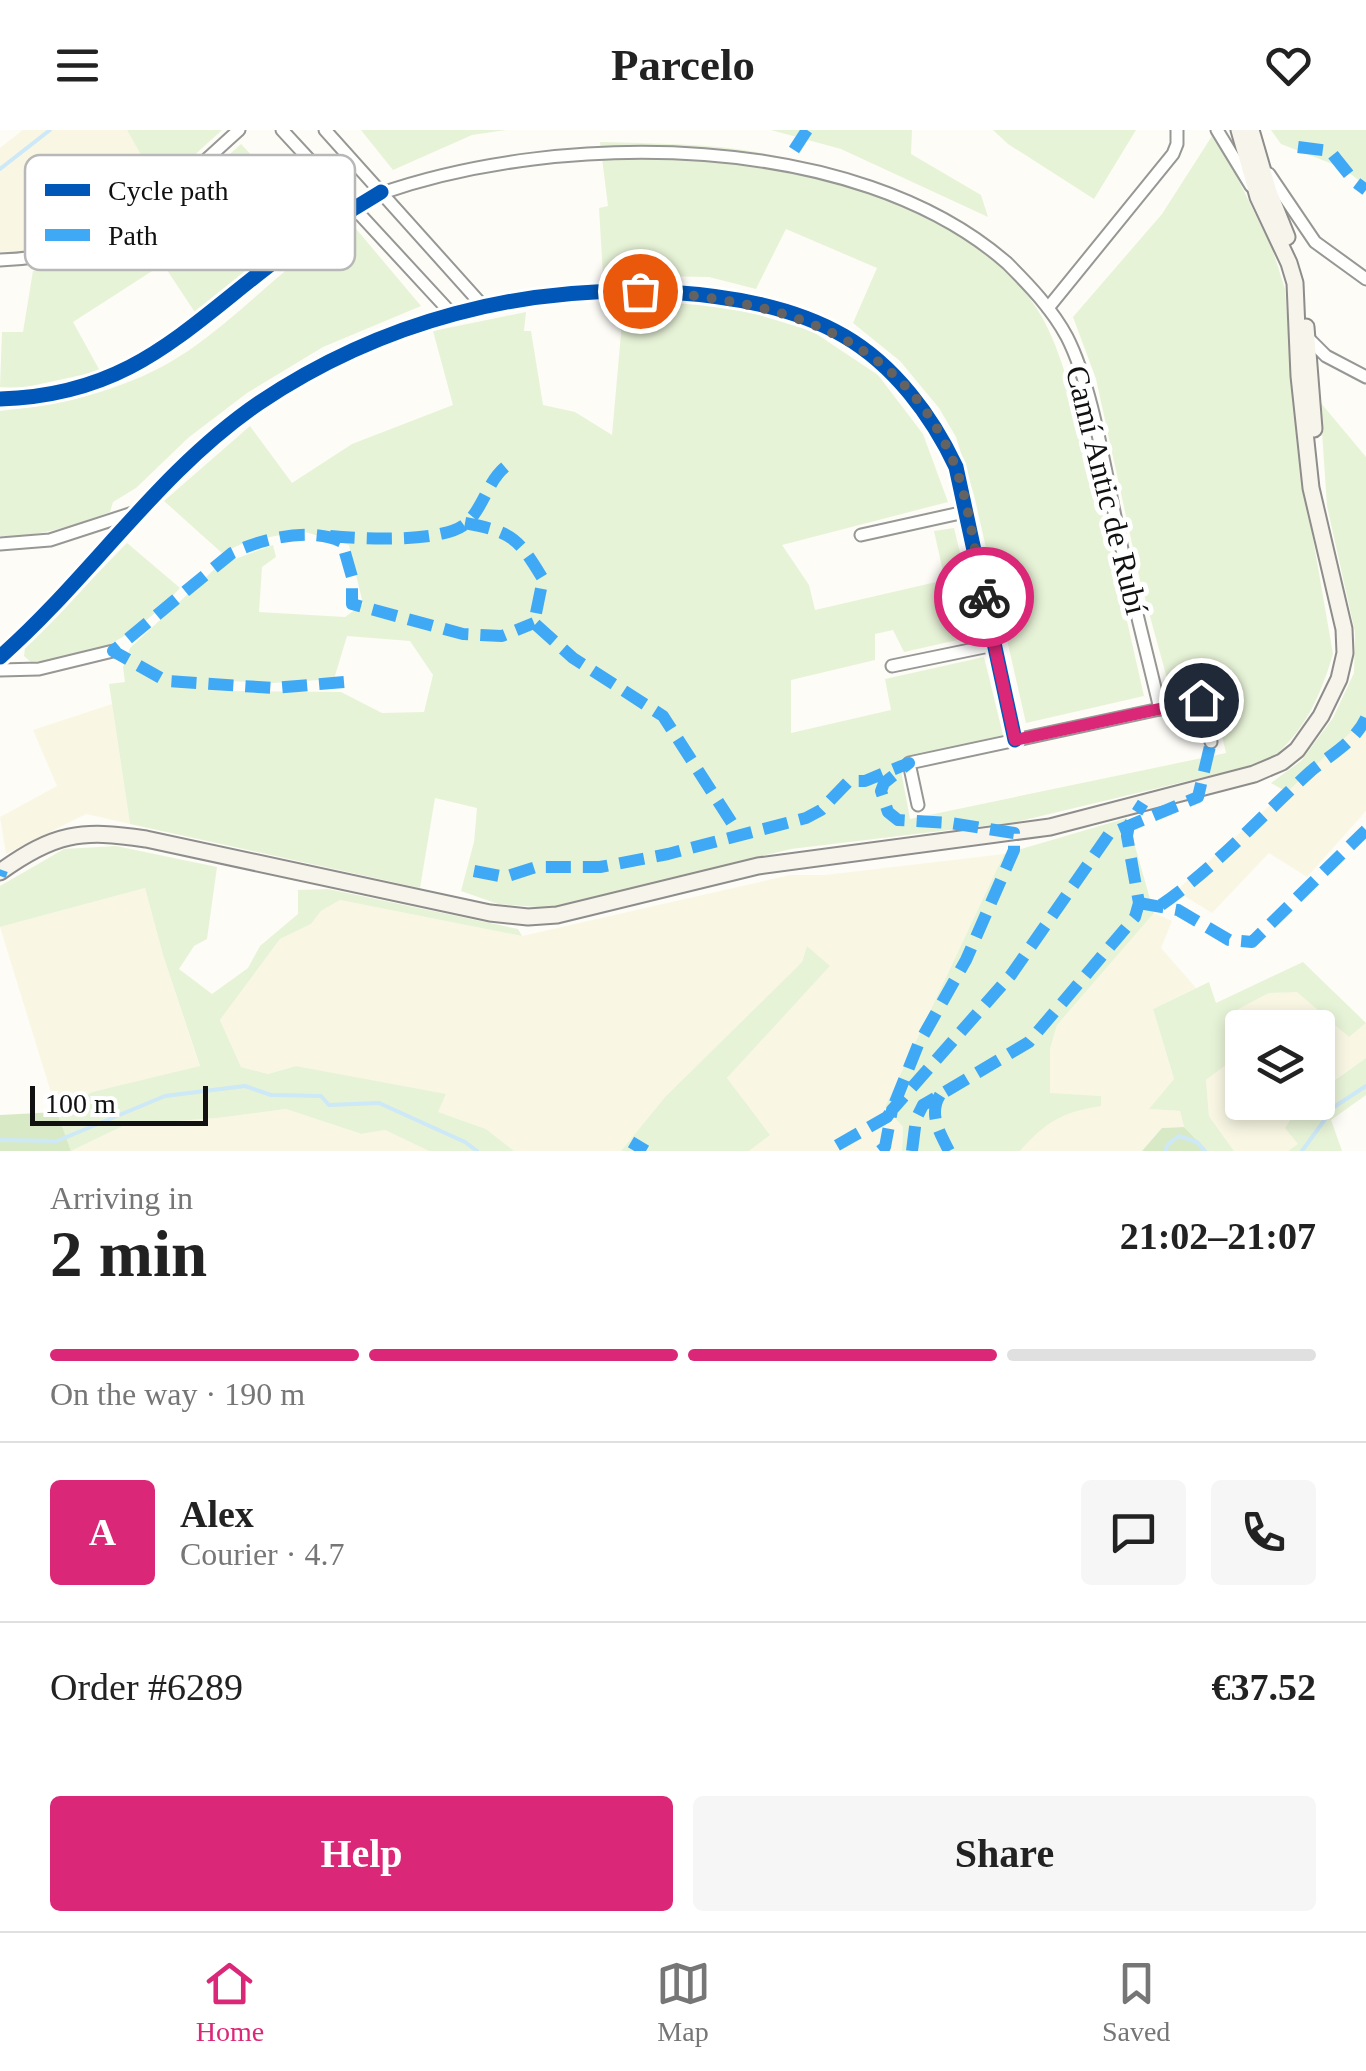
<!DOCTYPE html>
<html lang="en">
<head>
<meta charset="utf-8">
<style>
  :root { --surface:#fff; --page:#f6f6f6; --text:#222; --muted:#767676; --line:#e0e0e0; --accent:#db2777 }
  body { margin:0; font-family:Georgia,serif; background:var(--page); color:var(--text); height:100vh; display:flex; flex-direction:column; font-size:38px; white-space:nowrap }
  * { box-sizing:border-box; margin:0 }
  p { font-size:32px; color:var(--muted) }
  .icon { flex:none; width:55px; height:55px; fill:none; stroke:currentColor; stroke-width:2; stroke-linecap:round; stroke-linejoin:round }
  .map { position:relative; height:1021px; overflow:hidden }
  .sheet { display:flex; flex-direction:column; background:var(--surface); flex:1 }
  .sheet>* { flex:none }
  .buttons { position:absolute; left:1225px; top:880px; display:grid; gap:20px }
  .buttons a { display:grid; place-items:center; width:110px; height:110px; border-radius:10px; background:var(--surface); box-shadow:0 5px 15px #0003; font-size:50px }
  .scale { position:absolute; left:30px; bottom:25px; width:178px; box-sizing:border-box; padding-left:10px; border:5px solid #111; border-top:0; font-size:28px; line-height:35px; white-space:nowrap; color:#111; -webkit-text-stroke:8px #fff; paint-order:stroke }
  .pin { position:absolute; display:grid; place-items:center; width:85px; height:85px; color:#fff; margin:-42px; border:5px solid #fff; border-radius:50%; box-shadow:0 2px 10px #0007 }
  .courier { position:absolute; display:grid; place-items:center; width:100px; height:100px; margin:-50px; border:8px solid #db2777; border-radius:50%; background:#fff; color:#222; box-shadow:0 2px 12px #0007 }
  .overview em { font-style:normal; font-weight:700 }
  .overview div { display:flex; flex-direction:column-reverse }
  .overview { display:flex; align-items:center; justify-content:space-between; height:170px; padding:0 50px }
  h1 { font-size:65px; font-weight:700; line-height:75px }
  .bar { display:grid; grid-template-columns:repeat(4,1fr); gap:15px 10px; align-content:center; height:120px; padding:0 50px }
  .bar i { height:12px; border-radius:8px; background:var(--line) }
  .bar .on { background:var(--accent) }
  .bar p { grid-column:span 4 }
  .line { display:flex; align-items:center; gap:25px; padding:0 50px; border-top:2px solid var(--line) }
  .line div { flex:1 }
  .round { display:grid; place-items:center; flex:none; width:105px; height:105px; border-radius:10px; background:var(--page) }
  .primary-button { display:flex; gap:20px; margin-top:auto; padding:20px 50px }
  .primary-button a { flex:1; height:115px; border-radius:10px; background:var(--accent); color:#fff; font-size:40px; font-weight:700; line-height:115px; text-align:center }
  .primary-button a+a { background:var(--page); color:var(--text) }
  header { display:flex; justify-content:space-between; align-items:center; height:130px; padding:0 50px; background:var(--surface); font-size:45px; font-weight:700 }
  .tabs { display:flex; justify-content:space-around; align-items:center; height:140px; border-top:2px solid var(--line); background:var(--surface); font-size:28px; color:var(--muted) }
  .tabs a { display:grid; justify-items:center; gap:5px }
  .tabs .on { color:var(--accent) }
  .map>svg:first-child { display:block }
</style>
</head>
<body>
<header><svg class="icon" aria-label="menu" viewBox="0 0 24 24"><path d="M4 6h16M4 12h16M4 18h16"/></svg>Parcelo<svg class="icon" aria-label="heart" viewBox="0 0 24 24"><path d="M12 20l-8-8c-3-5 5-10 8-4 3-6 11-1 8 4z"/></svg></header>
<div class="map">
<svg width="1366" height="1021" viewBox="0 0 1366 1021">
  <rect width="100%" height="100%" fill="#fdfcf7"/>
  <g fill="#f9f7e4">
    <polygon points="23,0 127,0 159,57 111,96 76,111 41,120 0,122 0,18"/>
    <polygon points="112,574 130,694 86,684 6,724 0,687 57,656 33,600"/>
    <polygon points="1366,588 1366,681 1307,747 1269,723 1212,783 1176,761"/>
    <polygon points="1004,724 885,977 903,997 902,1021 749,1021 769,1004 727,948 829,837 807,816 802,832 665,967 621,1021 514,1021 486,999 437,982 446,965 296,936 268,944 241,937 220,890 280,809 311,794 321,781 340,770 522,806 790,745 825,745"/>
    <polygon points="145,758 163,825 200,937 92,962 57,982 0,797"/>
    <polygon points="1154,783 1172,791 1161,818 1196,858 1153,879 1174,949 1150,979 1180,981 1184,997 1162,998 1142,1021 1020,1021 1040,999 1069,981 1100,975 1100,966 1049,964 1050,919 1057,895"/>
    <polygon points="1298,861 1349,906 1366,893 1366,928 1318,961 1318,898 1242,898 1242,972 1302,973 1285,997 1298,1014 1288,1021 1234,1021 1209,986 1206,950 1235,928 1230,883 1269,863"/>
    <polygon points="286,979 360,1004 385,1000 429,1021 71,1021 125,995 217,988"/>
  </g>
  <g fill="#e7f3d7" fill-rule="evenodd">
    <polygon points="127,0 222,0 159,57"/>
    <polygon points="361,0 506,0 472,5 393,40"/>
    <polygon points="771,0 912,0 911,24 981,65 988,87 841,19"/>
    <polygon points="993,0 1136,0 1094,69 1008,14"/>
    <polygon points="1271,0 1366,0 1366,56 1343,38 1281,14"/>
    <path d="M 1212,6 L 1233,39 L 1272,118 L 1285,159 L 1297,316 L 1333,524 C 1320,567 1304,604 1267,632 L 1016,692 L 791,719 L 550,778 L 498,774 L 461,761 L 474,712 L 477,678 L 435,668 L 420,758 L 130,694 L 109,554 L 125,552 L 123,537 L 130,518 L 219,435 L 273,415 L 276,427 L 262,437 L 259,482 L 345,487 L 363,474 L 349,415 L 302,401 L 248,411 L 222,423 L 164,371 L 250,296 L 292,353 L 352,314 L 453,275 L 433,201 L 526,182 L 524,201 L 531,201 L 543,275 L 575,282 L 612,305 L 624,170 L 695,173 L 739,179 L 812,201 L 878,245 L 923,304 L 948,372 L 782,415 L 809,455 L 815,480 L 945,450 L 934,401 L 954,398 L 980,505 L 904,522 L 893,500 L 875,504 L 875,530 L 791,550 L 791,603 L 891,580 L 885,549 L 984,527 L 1003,605 L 899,630 L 910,689 L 1226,623 L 1210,555 L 1171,563 L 1140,450 L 1096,249 L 1073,187 L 1162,84 ZM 347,506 L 410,511 L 433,545 L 424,582 L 382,583 L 341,562 L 228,561 L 227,551 L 273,553 L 334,549 Z"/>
    <path d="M 600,12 C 662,14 728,13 789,29 C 818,37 846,49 873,62 C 934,89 993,117 1033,173 C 1057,207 1068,253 1079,293 C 1104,383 1123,475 1144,566 L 1026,593 L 974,365 L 956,307 L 939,278 L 900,231 L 853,193 L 877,138 L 786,99 L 756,159 L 709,147 L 603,145 L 599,78 L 608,76 Z"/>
    <path d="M 241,14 L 275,51 L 288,43 L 319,79 L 196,184 L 163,134 L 73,192 L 100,241 L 22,258 L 0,257 L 2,202 L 23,202 L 33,141 C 50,137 69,134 85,127 C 145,102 193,57 241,14 Z"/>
    <path d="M 352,94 L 421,176 L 323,217 L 247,263 L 188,308 L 136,358 L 113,372 L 110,382 C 73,396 40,407 0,406 L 0,281 C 66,274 132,259 188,221 C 245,182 291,127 352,94 Z"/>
    <polygon points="1320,272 1366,327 1366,588 1287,662 1271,653 1301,631 1333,588 1354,543 1355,502 1327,376"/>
    <path d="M 127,413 L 180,458 C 137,505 96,530 31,532 L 24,526 L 25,518 Z"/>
    <path d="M 1127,688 L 1154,783 L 1057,895 L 1050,919 L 1050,963 L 1101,966 L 1101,976 C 1062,982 1046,992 1020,1021 L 902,1021 L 903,997 L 885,977 L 1004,724 Z"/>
    <polygon points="116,716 217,737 207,809 194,816 179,839 212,864 248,838 260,816 298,784 298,760 328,759 518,799 522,806 340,770 321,781 311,794 280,809 220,890 241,937 268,944 296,936 446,964 438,982 486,999 514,1021 429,1021 385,1000 361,1004 286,979 217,988 125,995 71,1021 57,982 92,962 200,936 163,825 145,758 0,797 0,756 64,719"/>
    <polygon points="807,816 830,836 727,948 770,1005 749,1021 621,1021 665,967 802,832"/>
    <polygon points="1303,832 1366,893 1349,907 1297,862 1269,863 1231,883 1235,928 1206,950 1209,986 1234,1021 1207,1021 1184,997 1180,981 1149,979 1174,949 1153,879 1209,852 1216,873"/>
    <polygon points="1366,928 1366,965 1331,990 1342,1021 1288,1021 1298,1014 1285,998 1301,973 1318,972 1318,962"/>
  </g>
  <g fill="#d8eac5">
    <polygon points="57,982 71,1021 0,1021 0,985"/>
    <polygon points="1184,997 1207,1021 1142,1021 1162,998"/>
  </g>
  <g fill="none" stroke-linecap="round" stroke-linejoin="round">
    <g stroke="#cde8f7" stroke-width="4">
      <polyline points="0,39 50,0"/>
      <polyline points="0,1010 57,1011 165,966 245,956 271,965 321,966 329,975 379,973 465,1012 477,1021"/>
      <polyline points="1166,1021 1167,1015 1179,1006 1197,1012 1205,1021"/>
      <polyline points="1302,1021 1334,977 1366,956"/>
    </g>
    <g stroke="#979795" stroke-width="15">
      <g id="street">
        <polyline points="282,0 451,183"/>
        <polyline points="325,0 482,175"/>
        <polyline points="1217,0 1251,56"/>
        <polyline points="1269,44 1315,112 1366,149"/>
        <path d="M 0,130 C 110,127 162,69 239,0"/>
        <polyline points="1048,178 1173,24 1177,14 1177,0"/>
        <polyline points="1308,208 1326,226 1366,247"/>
        <path d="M 0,269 C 136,265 185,196 284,123 C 314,102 347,81 379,64 C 562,0 855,0 1007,133 C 1029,155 1052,179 1067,207 C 1093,258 1105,343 1118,400 C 1130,460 1146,519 1160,579"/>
        <polyline points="861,405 965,382"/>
        <polyline points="0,414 50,410 136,382"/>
        <path d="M 0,527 C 91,447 158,342 259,273 C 381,191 523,154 669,162 C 728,166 792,176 844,206 C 894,235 932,286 956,337 L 1015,610"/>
        <polyline points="892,536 994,515"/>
        <polyline points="0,540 39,539 113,521"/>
        <polyline points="918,675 909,633 1160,579 1201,570 1211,612"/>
      </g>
    </g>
    <g stroke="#8e8d8b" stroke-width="19">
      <g id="secondary">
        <polyline points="1251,0 1269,62 1287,107"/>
        <polyline points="1306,197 1314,299"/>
        <path d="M 0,742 C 54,703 81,699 146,709 L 490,783 L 528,787 L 557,785 L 758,736 L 1050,697 L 1254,644 L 1282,632 L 1297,620 L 1321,586 L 1339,549 L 1345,523 L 1344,499 L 1311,358 L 1299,246 L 1295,153 L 1289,133 L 1258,67 L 1239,0"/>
      </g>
    </g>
    <use href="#street" stroke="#fffffe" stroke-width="11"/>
    <use href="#secondary" stroke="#f6f4eb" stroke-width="15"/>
    <g stroke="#3fa9f5" stroke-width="12" stroke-dasharray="25 12" stroke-linecap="butt">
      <polyline points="1298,17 1330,21 1354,51 1366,60"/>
      <polyline points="794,20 807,0"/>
      <path d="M 465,393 C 513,402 518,408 543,449 L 534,493 L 573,528 L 663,586 L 739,704"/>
      <path d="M 330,406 C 361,409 439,413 464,395 C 484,379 486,353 505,337"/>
      <path d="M 344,552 L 274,558 L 166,551 L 113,521 L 232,423 C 263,408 311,397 342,412 L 352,447 L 352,474 L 463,504 L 502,506 L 534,493"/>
      <polyline points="474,741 505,747 536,737 600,737 668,724 806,688 821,680 849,651 865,651 909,633 884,653 881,661 888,682 898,690 950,693 1014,703 1014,720 966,830 918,915 892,980 887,987 827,1021"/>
      <polyline points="0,746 2,740"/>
      <polyline points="1139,773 1178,780 1229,810 1252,812 1366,700"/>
      <path d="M 1161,775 C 1217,736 1261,686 1311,641 C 1331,624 1354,613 1366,588"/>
      <path d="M 940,965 C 928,984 940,1003 949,1021"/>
      <polyline points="631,1012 646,1021"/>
      <polyline points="880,1021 885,1017 892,980 1011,845 1109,704 1198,667 1211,612"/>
      <polyline points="912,1021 916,989 923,975 1029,912 1135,787 1139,773 1127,706 1129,695 1143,673"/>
    </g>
    <g stroke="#fff" stroke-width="21">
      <g id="cycleway">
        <path d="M 0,269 C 133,265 186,197 283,125 C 314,101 349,82 381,62"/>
        <path d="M 0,527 C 91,447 158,342 259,273 C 381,191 523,154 669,162 C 728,166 792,176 844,206 C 894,235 932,286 956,337 L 1015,610"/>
      </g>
    </g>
    <use href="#cycleway" stroke="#0057b8" stroke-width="15"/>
  </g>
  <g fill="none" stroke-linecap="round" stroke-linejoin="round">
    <path stroke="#646362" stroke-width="10" stroke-dasharray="0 18" d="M 640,161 C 770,169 899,199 954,333 C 969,372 975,425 984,467"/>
    <polyline stroke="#db2777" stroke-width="12" points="984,467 1015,610 1201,570"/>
  </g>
  <g text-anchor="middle" stroke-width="10" stroke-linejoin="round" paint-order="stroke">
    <g font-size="32" fill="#111" stroke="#fff">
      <text transform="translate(1107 360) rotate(76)" y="11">Camí Antic de Rubí</text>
    </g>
  </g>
  <rect x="25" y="25" width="330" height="115" rx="15" fill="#fff" stroke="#b8b8b8" stroke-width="2.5"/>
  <rect x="45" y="54" width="45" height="12" fill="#0057b8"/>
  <rect x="45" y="99" width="45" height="12" fill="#3fa9f5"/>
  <g font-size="28" fill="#111">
    <text x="108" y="70">Cycle path</text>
    <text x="108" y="115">Path</text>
  </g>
</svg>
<div class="buttons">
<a><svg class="icon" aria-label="layers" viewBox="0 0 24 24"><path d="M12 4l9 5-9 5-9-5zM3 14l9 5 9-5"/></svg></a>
</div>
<div class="scale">100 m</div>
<div class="pin" style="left:640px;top:161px;background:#ea580c"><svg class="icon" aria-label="bag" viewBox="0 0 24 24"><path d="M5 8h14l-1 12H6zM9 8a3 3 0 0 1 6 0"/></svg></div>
<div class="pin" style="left:1201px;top:570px;background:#1f2937"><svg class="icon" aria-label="home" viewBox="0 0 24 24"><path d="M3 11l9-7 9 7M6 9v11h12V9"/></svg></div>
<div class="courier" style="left:984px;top:467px"><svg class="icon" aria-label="bike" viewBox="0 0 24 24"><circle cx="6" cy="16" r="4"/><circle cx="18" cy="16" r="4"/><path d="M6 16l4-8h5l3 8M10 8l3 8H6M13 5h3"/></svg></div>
</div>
<section class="sheet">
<div class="overview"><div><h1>2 min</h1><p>Arriving in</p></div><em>21:02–21:07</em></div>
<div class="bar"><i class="on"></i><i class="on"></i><i class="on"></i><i></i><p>On the way · 190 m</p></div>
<div class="line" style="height:180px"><b class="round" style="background:var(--accent);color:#fff">A</b><div><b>Alex</b><p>Courier · 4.7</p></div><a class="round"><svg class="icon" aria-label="chat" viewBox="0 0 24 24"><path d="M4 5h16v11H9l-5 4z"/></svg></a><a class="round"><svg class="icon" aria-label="phone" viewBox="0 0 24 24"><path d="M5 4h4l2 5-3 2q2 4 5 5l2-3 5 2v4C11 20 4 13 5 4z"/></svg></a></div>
<div class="line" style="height:130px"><div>Order #6289</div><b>€37.52</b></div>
<div class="primary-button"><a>Help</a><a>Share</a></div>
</section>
<nav class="tabs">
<a class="on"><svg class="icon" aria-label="home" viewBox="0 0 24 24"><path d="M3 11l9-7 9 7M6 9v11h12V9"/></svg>Home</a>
<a><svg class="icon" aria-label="map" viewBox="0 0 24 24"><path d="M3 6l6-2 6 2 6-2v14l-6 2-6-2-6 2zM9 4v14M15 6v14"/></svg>Map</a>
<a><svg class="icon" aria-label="saved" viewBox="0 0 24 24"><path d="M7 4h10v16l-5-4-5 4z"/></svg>Saved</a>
</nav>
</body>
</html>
